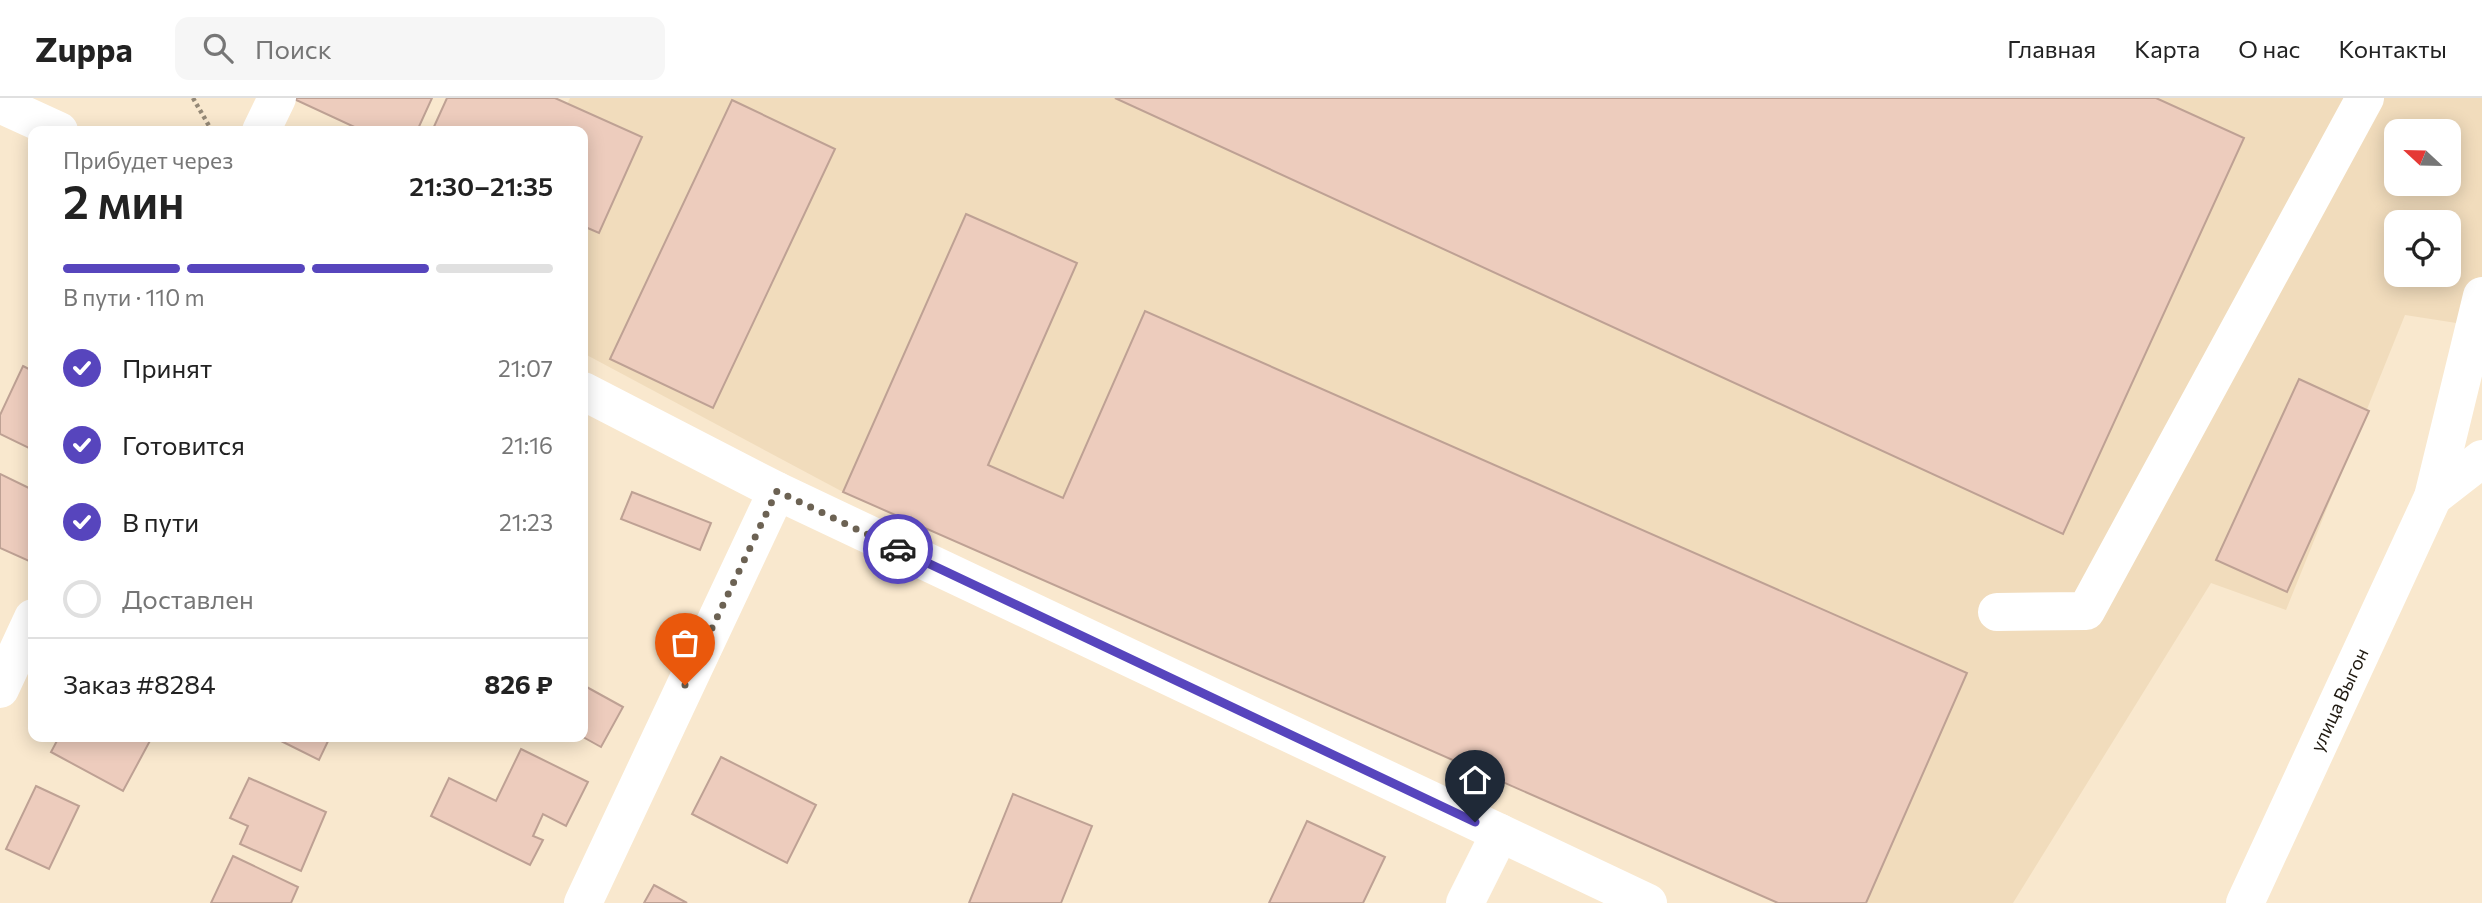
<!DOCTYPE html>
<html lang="ru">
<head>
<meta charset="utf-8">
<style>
  :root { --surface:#fff; --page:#f6f6f6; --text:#222; --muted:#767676; --line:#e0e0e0; --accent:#5745bd }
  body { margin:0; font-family:Commissioner,sans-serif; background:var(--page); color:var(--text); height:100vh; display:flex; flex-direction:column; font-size:26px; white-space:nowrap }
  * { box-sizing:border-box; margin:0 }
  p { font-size:23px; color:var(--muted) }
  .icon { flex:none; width:38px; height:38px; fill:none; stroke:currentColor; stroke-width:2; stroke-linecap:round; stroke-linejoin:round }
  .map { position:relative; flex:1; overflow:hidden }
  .details { position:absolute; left:28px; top:28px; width:560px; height:616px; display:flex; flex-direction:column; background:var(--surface); border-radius:14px; box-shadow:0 4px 18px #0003 }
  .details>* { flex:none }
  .needle { width:46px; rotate:292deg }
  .buttons { position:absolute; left:2384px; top:21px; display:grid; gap:14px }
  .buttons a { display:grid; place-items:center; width:77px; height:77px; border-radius:14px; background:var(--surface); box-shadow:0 4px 18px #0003; font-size:35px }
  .pin { position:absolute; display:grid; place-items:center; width:60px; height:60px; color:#fff; margin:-72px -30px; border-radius:50% 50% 50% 0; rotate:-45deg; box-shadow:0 0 7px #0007 }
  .pin .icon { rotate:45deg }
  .courier { position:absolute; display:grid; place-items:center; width:70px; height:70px; margin:-35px; border:5px solid #5745bd; border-radius:50%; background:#fff; color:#222; box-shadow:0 2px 9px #0007 }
  .head em { font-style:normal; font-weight:600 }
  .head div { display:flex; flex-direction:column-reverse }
  .head { display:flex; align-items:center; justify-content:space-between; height:119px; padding:0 35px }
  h1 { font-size:46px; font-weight:600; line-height:52px }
  .bar { display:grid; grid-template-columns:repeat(4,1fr); gap:10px 7px; align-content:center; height:84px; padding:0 35px }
  .bar i { height:9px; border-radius:5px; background:var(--line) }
  .bar .selected { background:var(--accent) }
  .bar p { grid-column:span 4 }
  .line { display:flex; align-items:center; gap:18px; padding:0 35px; border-top:2px solid var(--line) }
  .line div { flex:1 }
  ol { padding:0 35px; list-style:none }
  li { display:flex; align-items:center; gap:21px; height:77px }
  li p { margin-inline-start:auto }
  li .icon { padding:7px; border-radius:50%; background:var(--accent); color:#fff; stroke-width:4 }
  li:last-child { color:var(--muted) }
  li i { width:38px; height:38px; border:4px solid var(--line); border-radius:50% }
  header { display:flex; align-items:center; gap:42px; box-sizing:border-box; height:98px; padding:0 35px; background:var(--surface); border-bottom:2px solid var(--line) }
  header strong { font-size:33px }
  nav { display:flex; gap:38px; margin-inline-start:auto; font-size:24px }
  .search { width:490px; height:63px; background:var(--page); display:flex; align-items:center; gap:18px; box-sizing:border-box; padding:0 24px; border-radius:14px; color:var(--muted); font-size:26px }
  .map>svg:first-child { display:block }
</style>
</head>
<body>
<header>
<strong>Zuppa</strong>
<div class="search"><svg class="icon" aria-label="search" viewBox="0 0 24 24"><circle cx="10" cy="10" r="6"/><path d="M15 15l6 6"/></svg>Поиск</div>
<nav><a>Главная</a><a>Карта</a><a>О нас</a><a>Контакты</a></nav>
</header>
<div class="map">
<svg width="2482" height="805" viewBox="0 0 2482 805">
  <rect width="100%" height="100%" fill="#f9e8ce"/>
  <path fill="#f1dcbc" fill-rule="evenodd" d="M 570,0 L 2482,0 L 2482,229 L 2405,217 L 2286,512 L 2211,485 L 2013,805 L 1778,805 L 843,394 L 583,255 L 583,33 L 554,33 ZM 2396,33 L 2448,33 L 2448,86 L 2396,86 ZM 2396,124 L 2448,124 L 2448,177 L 2396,177 Z"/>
  <g fill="#edccbd" stroke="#bea194" stroke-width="2">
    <polygon points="292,0 432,0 417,33 363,33"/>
    <polygon points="447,0 555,0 642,39 599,135 583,128 583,33 432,33"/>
    <polygon points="1115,0 2156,0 2244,40 2063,436"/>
    <polygon points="732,2 835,51 713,310 610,261"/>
    <polygon points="966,116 1077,165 988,367 1063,400 1145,213 1967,575 1866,805 1778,805 843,394"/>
    <polygon points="23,268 33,273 33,352 0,336 0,317"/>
    <polygon points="2299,281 2369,313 2287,494 2216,462"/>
    <polygon points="0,376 33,392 33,453 29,463 0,450"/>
    <polygon points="632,394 711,425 700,452 621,421"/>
    <polygon points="583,587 623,609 601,649 583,639"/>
    <polygon points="59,639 152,639 123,693 51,654"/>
    <polygon points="273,639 330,639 319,662"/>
    <polygon points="521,651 588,684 566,728 543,716 533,738 543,742 530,767 431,718 449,680 496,703"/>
    <polygon points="721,659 816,707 787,765 692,716"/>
    <polygon points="249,680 326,714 301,773 240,746 248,728 230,720"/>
    <polygon points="36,688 79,708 49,771 6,751"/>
    <polygon points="1013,696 1092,728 1061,805 969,805"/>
    <polygon points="1307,723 1385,759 1363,805 1269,805"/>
    <polygon points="233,758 298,789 291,805 211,805"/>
    <polygon points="654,787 687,805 644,805"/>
  </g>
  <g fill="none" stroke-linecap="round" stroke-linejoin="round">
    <polyline stroke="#948876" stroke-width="4.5" stroke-dasharray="3.5 3.5" stroke-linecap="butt" points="193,0 212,33"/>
    <g stroke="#fff" stroke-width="38">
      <polyline points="0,6 59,33"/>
      <polyline points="261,33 277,0"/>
      <polyline points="583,293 777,393 1648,805"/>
      <polyline points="2433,399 2482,361"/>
      <polyline points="1997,514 2086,513 2365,0"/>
      <polyline points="0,591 33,520"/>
      <polyline points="583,805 777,393"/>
      <polyline points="1465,805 1500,735"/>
      <path id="s1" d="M 2245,805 L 2433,399 L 2482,198"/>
    </g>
  </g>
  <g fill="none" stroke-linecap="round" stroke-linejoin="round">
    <polyline stroke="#6c6253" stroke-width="7" stroke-dasharray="0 12.6" points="685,587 777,393 898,451"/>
    <polyline stroke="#5745bd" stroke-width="9" points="898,451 1475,724"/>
  </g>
  <g text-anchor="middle" stroke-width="6" stroke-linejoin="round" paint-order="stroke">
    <g font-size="19" fill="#201a11" stroke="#fef7ed">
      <text dy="7" stroke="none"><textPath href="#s1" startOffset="224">улица Выгон</textPath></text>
    </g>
  </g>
</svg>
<div class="buttons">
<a><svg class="needle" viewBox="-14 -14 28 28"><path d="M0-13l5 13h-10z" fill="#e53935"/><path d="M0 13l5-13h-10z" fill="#767676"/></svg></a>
<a><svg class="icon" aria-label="locate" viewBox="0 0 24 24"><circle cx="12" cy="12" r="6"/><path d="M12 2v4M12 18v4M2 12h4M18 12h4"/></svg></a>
</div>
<div class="pin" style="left:685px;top:587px;background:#ea580c"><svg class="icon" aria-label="bag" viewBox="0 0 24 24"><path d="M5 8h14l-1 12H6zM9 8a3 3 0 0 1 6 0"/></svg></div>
<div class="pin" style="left:1475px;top:724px;background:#1f2937"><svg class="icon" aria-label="home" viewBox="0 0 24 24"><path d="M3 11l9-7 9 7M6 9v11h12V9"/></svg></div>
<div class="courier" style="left:898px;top:451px"><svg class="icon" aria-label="car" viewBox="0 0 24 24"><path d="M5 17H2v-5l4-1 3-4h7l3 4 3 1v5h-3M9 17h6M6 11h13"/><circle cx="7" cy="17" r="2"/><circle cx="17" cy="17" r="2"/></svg></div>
<section class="details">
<div class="head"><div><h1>2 мин</h1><p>Прибудет через</p></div><em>21:30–21:35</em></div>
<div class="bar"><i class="selected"></i><i class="selected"></i><i class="selected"></i><i></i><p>В пути · 110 m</p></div>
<ol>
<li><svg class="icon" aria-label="check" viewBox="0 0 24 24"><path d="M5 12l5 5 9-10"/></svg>Принят<p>21:07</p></li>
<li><svg class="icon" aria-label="check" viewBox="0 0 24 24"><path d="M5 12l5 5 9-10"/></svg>Готовится<p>21:16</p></li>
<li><svg class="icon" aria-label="check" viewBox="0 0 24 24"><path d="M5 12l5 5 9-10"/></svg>В пути<p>21:23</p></li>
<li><i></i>Доставлен</li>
</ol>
<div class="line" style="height:91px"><div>Заказ #8284</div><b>826 ₽</b></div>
</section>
</div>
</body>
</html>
